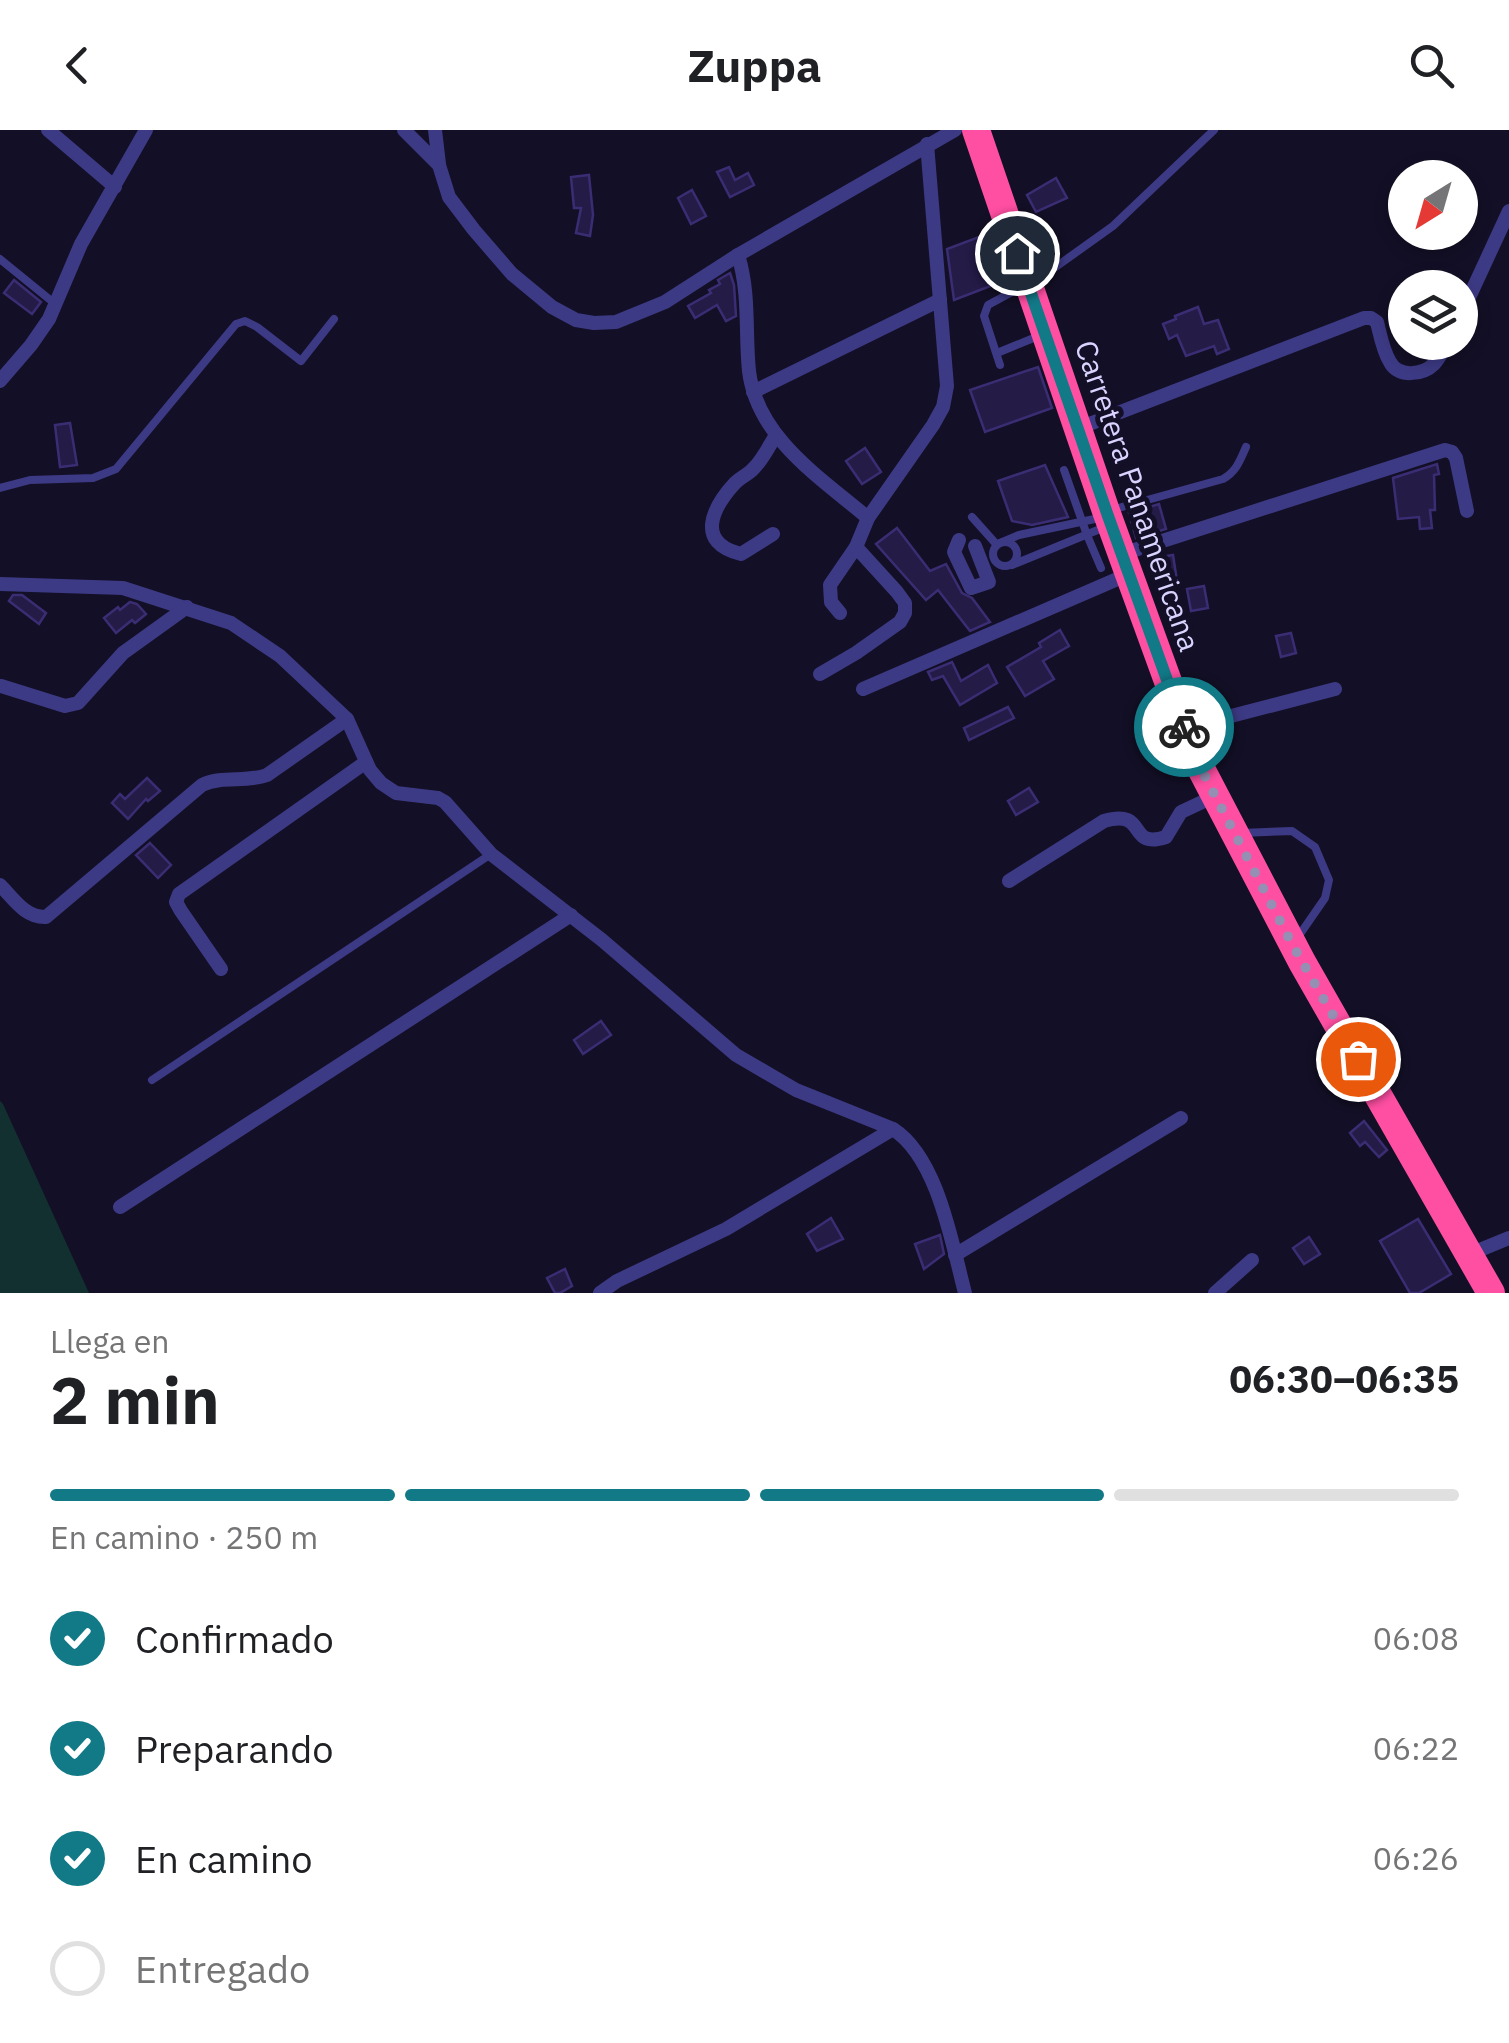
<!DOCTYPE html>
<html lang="es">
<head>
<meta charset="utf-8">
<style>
  :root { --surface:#fff; --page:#f6f6f6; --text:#202124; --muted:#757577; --line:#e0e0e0; --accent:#127987 }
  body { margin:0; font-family:"IBM Plex Sans",sans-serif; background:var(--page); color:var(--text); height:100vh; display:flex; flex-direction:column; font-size:38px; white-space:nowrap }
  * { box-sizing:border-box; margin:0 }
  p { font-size:32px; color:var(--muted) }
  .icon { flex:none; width:55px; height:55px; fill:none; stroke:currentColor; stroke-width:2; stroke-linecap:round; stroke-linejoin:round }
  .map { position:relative; height:1163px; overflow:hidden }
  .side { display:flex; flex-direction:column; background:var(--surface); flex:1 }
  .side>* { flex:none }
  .needle { width:65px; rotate:217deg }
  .fabs { position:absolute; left:1388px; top:30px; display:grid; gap:20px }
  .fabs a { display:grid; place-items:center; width:90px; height:90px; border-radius:50%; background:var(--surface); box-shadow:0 5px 15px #0003; font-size:50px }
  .pin { position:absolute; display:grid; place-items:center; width:85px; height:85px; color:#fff; margin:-42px; border:5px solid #fff; border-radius:50%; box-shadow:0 2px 10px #0007 }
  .courier { position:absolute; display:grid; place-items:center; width:100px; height:100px; margin:-50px; border:8px solid #127987; border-radius:50%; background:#fff; color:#222; box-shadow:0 2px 12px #0007 }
  .overview em { font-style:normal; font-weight:800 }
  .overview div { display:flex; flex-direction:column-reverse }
  .overview { display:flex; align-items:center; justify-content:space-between; height:170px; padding:0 50px }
  h1 { font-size:65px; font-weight:800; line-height:75px }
  .bar { display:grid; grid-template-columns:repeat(4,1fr); gap:15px 10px; align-content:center; height:120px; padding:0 50px }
  .bar i { height:12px; border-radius:8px; background:var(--line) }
  .bar .current { background:var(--accent) }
  .bar p { grid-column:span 4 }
  ol { padding:0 50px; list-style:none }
  li { display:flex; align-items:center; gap:30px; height:110px }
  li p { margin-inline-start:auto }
  li .icon { padding:10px; border-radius:50%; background:var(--accent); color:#fff; stroke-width:4 }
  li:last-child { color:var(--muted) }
  li i { width:55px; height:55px; border:5px solid var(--line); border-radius:50% }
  header { display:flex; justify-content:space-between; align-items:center; height:130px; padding:0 50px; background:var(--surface); font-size:45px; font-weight:800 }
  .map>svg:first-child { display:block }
</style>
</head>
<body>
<header><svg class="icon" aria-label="back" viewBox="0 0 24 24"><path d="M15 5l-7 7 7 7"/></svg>Zuppa<svg class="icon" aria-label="search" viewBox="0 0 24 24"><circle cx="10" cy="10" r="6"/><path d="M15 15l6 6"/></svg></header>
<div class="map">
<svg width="1509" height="1163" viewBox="0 0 1509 1163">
  <rect width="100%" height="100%" fill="#130f26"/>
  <polygon fill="#12302f" points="0,971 3,974 89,1163 0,1163"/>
  <g fill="#241b47" stroke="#3b2d73" stroke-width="2.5">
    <polygon points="729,37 735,50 748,43 754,55 730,67 717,42"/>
    <polygon points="589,45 593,85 590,106 576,103 581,78 574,78 571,47"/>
    <polygon points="1056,48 1067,68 1036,82 1027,65"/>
    <polygon points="692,60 706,86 691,94 678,68"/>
    <polygon points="984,105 1001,152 954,170 947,119"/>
    <polygon points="730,143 734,155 736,186 726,191 717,175 695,188 688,176 711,163 709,160 720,154 718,150"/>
    <polygon points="14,150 41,172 32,184 4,163"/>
    <polygon points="1198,177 1204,194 1218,190 1229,219 1217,224 1214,216 1186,226 1177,205 1169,209 1163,194 1176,189 1175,186"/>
    <polygon points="1038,237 1052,278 985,302 970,260"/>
    <polygon points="70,293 77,335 60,337 55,295"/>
    <polygon points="865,318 881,342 862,354 846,331"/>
    <polygon points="1437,334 1439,344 1434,345 1435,380 1430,380 1432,398 1420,399 1419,387 1398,389 1393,348"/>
    <polygon points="1045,335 1068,387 1032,395 1012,391 998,351"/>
    <polygon points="1159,374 1166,399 1136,408 1129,383"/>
    <polygon points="897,398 930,441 946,434 962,463 972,468 990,492 970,501 938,460 926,470 876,414"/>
    <polygon points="1173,425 1177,451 1159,454 1154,428"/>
    <polygon points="1204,456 1208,478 1191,481 1187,459"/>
    <polygon points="13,465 22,465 46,483 39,494 9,471"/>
    <polygon points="130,472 137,474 146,484 135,493 132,490 116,503 104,488 118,477 120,480"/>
    <polygon points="1060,500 1069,516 1043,531 1054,549 1025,566 1007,537 1041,517 1039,513"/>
    <polygon points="1291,503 1296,523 1281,527 1276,506"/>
    <polygon points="952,532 961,551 988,535 997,553 960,575 943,546 932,550 928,542"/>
    <polygon points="1008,577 1014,588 969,610 964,598"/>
    <polygon points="147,648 160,661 148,671 146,669 128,689 112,673 120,664 125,669"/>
    <polygon points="1029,658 1038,672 1016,685 1008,671"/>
    <polygon points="150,713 171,735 158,748 136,725"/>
    <polygon points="601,891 611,905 583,924 574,910"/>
    <polygon points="1364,991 1387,1020 1379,1027 1365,1012 1360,1016 1350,1003"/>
    <polygon points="831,1088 843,1109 817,1121 807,1104"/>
    <polygon points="1418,1089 1451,1144 1419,1163 1410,1163 1380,1111"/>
    <polygon points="940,1105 944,1124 924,1139 915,1114"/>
    <polygon points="1309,1107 1320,1124 1304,1134 1293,1118"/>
    <polygon points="565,1139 572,1156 560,1163 555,1163 547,1148"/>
  </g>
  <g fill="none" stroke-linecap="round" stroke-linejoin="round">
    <g stroke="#3d3a85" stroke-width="8">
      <polyline points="0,129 54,173"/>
      <polyline points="1036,151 1113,96 1214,0"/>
      <polyline points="997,223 1041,205"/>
      <polyline points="1000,235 984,186 988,175 1025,155"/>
      <polyline points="1064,340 1087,405 1101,438"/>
      <polyline points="0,358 30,350 93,348 116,339 236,194 245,191 257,197 301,231 334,189"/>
      <path d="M 1111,380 L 1223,349 C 1237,341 1240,330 1246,317"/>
      <polyline points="972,387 997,415"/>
      <circle cx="1005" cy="424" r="12"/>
      <polyline points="1000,413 1019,405 1104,387"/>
      <polyline points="1012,435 1105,397"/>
      <polyline points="1241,703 1292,701 1315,717 1329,750 1325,768 1298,807"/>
      <polyline points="152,950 491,724"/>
    </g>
    <g stroke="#3d3a85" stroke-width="14">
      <polyline points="48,0 115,57"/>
      <polyline points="404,0 439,35 449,67 474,100 512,144 552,177 576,190 594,193 616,192 665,172 738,125 955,0"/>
      <polyline points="435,0 439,34"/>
      <path d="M 738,125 C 750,163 745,202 749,241 C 757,308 821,348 868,388"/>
      <polyline points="1460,187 1509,81"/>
      <polyline points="0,251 31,215 49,189 81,114 146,0"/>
      <polyline points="753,262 940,170"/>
      <path d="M 1079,298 L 1364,188 L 1371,188 L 1377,192 C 1380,204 1383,221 1390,232 C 1398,248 1423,245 1434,234 C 1440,228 1443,220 1447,212"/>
      <path d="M 773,404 L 741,424 C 695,413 712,378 735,353 C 741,347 749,344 754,338 C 763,329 769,316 776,305"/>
      <polyline points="959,410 954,422 971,458 989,452 975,416"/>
      <polyline points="1122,424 1445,320 1452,322 1456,328 1467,381"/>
      <path d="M 0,454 L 123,458 L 231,493 L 280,526 L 347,589 L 370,640 L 381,653 L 396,663 L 438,668 L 445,672 L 491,724 L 602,810 L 736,925 L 796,960 L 893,999 C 938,1028 952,1114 965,1163"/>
      <polyline points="840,483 831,472 830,455 856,417 868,388 933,295 943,277 947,256 927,14"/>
      <polyline points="820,544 856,523 900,492 905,483 905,473 897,462 856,417"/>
      <polyline points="1,556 65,576 78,573 123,523 187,477"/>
      <polyline points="863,559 1129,444"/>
      <polyline points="1185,598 1335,559"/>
      <path d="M 1009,751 L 1104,691 C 1149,678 1126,720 1166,707 L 1181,682 L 1215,666"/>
      <path d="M 0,755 C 13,768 25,788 46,787 L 202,655 C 223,645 246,653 267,645 L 347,589"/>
      <polyline points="221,839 181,781 176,772 179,764 366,632"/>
      <polyline points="120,1077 571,785"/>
      <polyline points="1470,1124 1509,1108"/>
      <polyline points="955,1125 1181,988"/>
      <polyline points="600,1163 617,1151 726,1099 893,999"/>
      <polyline points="1215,1163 1252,1130"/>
    </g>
    <polyline stroke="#ff4fa3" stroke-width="28" points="976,0 1106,381 1197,631 1302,832 1491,1163"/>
  </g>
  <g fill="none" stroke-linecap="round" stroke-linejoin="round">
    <polyline stroke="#948fb3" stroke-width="10" stroke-dasharray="0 18" points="1184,597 1197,631 1292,814 1358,929"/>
    <polyline stroke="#127987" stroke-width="12" points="1017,123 1108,386 1184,597"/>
  </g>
  <g text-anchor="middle" stroke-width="10" stroke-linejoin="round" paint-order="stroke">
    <g font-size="30" fill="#d9d4ff" stroke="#130f26">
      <text transform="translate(1137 366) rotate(71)" y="10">Carretera Panamericana</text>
    </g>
  </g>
</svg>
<div class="fabs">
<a><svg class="needle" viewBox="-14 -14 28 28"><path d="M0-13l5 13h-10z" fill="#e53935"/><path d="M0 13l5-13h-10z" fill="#757577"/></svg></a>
<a><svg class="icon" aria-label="layers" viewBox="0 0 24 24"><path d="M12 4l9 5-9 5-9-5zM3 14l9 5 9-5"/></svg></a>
</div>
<div class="pin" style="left:1358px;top:929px;background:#ea580c"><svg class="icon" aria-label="bag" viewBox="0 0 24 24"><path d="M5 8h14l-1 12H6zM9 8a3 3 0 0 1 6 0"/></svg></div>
<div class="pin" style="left:1017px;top:123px;background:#1f2937"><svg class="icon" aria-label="home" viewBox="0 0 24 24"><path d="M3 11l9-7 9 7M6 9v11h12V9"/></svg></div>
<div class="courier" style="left:1184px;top:597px"><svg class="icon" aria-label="bike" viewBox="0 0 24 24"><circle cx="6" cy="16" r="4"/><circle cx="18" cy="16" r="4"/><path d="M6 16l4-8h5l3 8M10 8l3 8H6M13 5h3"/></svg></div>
</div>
<section class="side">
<div class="overview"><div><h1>2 min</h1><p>Llega en</p></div><em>06:30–06:35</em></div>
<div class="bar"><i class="current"></i><i class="current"></i><i class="current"></i><i></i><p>En camino · 250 m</p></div>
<ol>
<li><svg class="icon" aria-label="check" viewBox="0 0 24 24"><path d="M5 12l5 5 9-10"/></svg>Confirmado<p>06:08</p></li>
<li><svg class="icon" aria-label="check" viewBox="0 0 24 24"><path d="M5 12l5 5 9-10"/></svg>Preparando<p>06:22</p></li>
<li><svg class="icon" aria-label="check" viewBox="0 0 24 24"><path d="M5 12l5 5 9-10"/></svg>En camino<p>06:26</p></li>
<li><i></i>Entregado</li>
</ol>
</section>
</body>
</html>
